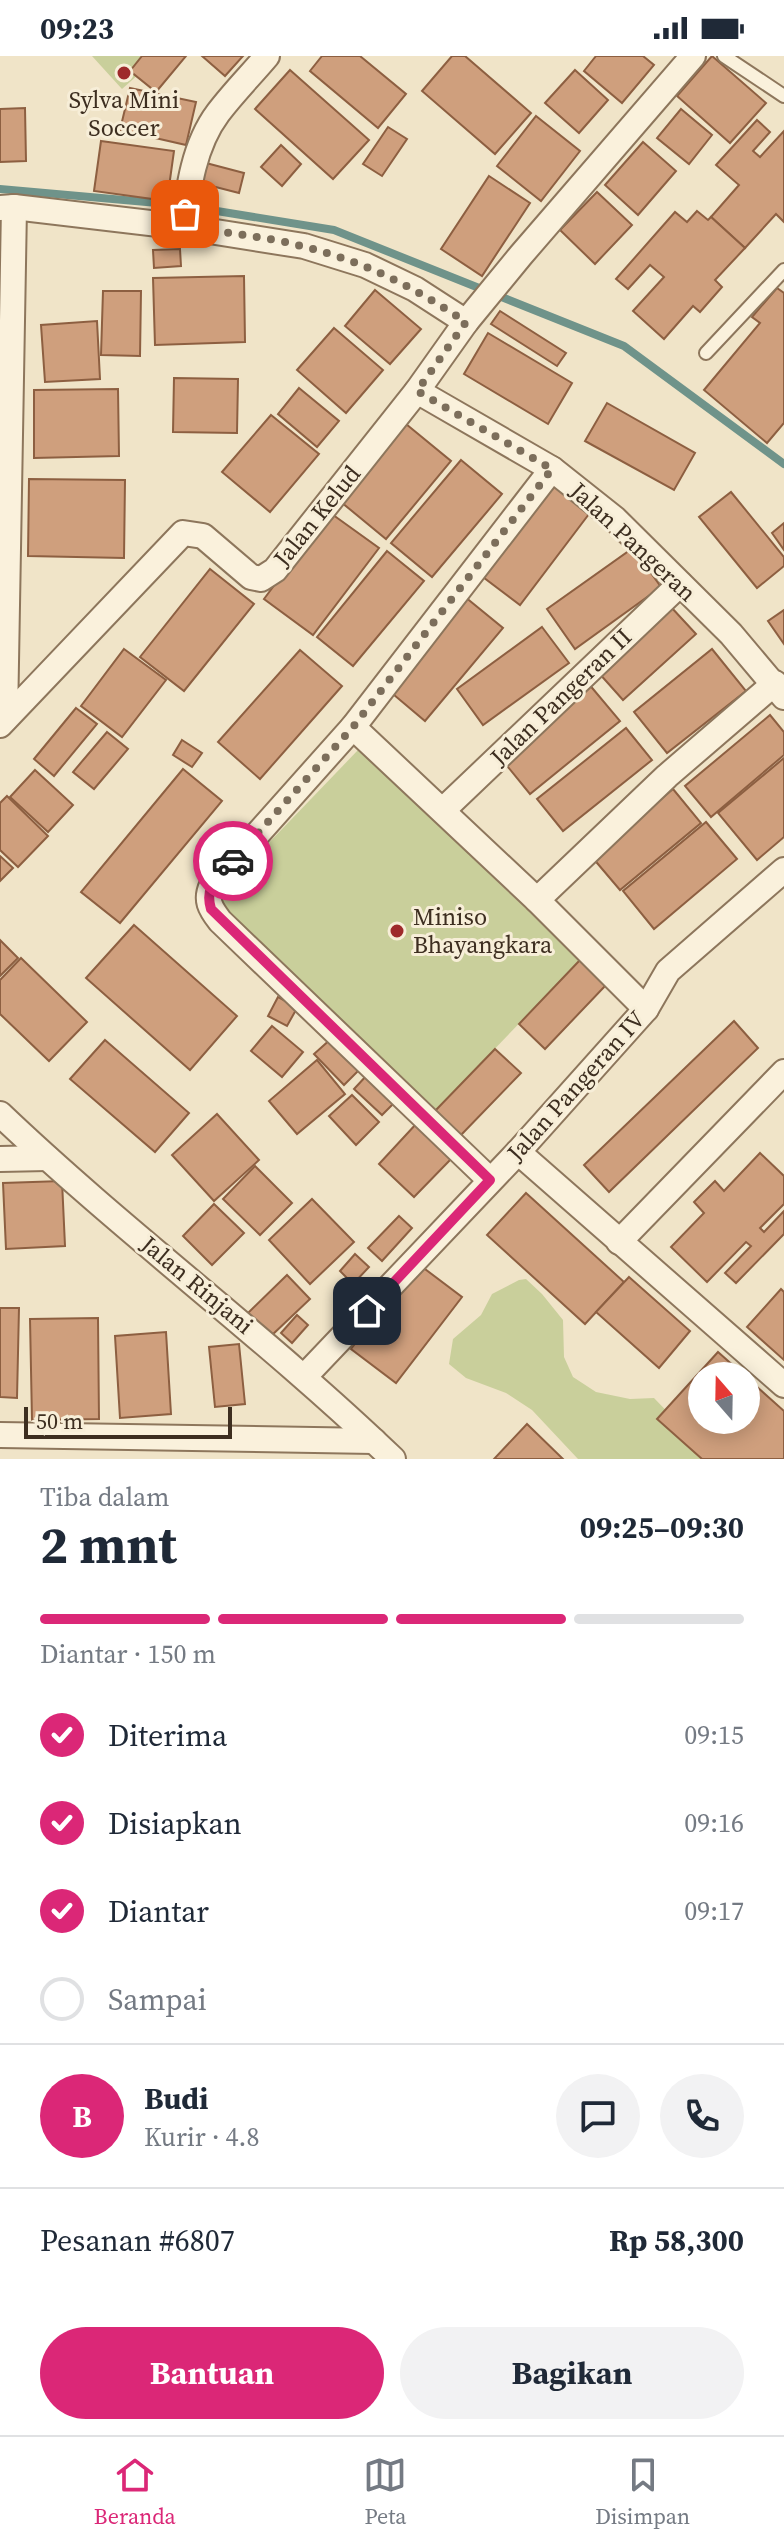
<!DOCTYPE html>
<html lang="id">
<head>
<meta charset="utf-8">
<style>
  :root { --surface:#fff; --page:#f2f2f3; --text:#1f2937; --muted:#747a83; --line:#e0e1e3; --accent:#db2777 }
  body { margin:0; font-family:"Source Serif 4",serif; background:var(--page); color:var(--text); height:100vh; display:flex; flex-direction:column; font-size:30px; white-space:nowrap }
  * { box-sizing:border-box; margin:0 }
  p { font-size:26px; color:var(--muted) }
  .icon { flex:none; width:44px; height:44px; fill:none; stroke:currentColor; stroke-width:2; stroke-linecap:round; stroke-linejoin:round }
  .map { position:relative; height:1403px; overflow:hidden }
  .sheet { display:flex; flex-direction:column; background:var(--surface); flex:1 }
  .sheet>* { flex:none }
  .needle { width:52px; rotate:340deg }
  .buttons { position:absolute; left:688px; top:1306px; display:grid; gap:16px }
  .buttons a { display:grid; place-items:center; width:72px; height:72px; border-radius:50%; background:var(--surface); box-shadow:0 4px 20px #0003; font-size:40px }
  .scale { position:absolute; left:24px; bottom:20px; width:208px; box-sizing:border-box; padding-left:8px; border:4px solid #3d2e20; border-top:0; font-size:22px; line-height:28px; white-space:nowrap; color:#3d2e20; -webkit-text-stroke:6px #f7eed8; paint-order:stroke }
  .pin { position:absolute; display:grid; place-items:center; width:68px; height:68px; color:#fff; margin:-34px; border-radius:16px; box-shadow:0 4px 12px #0006 }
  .courier { position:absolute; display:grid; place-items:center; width:80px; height:80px; margin:-40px; border:6px solid #db2777; border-radius:50%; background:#fff; color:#222; box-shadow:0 2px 10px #0007 }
  .headline em { font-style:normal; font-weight:700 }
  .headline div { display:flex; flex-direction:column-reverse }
  .headline { display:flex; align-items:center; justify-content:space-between; height:136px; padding:0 40px }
  h1 { font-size:52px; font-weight:700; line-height:60px }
  .bar { display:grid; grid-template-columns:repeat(4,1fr); gap:12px 8px; align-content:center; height:96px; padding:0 40px }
  .bar i { height:10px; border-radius:6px; background:var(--line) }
  .bar .on { background:var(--accent) }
  .bar p { grid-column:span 4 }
  .line { display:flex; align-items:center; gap:20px; padding:0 40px; border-top:2px solid var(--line) }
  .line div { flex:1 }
  .round { display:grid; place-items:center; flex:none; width:84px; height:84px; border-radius:42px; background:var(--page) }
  ol { padding:0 40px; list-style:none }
  li { display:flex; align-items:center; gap:24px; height:88px }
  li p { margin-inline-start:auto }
  li .icon { padding:8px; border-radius:50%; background:var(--accent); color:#fff; stroke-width:4 }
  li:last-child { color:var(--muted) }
  li i { width:44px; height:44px; border:4px solid var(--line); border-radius:50% }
  .cta { display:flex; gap:16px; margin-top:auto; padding:16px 40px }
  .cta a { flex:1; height:92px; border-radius:48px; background:var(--accent); color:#fff; font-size:32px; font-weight:700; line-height:92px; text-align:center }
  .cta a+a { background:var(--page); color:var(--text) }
  .status { display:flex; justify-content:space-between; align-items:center; height:56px; padding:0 40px; background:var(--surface); direction:ltr }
  .status svg { height:22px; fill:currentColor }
  .menu { display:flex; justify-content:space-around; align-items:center; height:112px; border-top:2px solid var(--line); background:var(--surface); font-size:22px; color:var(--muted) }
  .menu a { display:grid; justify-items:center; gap:4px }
  .menu .on { color:var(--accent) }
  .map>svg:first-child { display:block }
</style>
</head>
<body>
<div class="status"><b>09:23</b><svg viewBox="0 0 49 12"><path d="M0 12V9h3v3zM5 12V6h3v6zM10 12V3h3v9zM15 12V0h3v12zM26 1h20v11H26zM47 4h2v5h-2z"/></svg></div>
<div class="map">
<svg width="784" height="1403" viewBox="0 0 784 1403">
  <rect width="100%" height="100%" fill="#f0e4c8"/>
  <g fill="#c9cf9b">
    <polygon points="92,0 159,0 122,33"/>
    <polygon points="359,693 580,904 434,1056 213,845"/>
    <polygon points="526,1223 542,1238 563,1264 564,1301 573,1321 596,1336 630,1343 654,1342 713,1403 578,1403 532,1354 506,1337 466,1322 449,1308 453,1283 481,1259 492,1238 519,1224"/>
  </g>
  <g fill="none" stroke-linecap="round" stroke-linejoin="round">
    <polyline stroke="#6f938a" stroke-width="8" points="0,133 180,149 334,174 624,290 784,408"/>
  </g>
  <g fill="#cf9f7d" stroke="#8d5f41" stroke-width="2">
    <polygon points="142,0 186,0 156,36 130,15"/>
    <polygon points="202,0 243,0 225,20"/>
    <polygon points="322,0 360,0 406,38 378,72 310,15"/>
    <polygon points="452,0 465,0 531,57 495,98 422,35"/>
    <polygon points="596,0 643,0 654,9 622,47 584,15"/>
    <polygon points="712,0 766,47 730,87 677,40"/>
    <polygon points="290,14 369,84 333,123 255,53"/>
    <polygon points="575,14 608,44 579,77 545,47"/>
    <polygon points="130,32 196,46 186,89 120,74"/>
    <polygon points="25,52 26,105 0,106 0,53"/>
    <polygon points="681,53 712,79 689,108 657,82"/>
    <polygon points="536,60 580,95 541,145 497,110"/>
    <polygon points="757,64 770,76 753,95 760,101 784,75 784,166 776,158 745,192 711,161 739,129 716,109"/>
    <polygon points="388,71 407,83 382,120 363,108"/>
    <polygon points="101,85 174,95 167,145 94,135"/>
    <polygon points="643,86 676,115 638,159 605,129"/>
    <polygon points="281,89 301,108 282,130 261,111"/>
    <polygon points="206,107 244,117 239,137 200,127"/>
    <polygon points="489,120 530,147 482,220 441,193"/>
    <polygon points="597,136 632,169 595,208 560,174"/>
    <polygon points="697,155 708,164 711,161 745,192 715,224 722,231 700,256 693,250 664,283 633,255 664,221 650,209 628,233 616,223 675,156 687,166"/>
    <polygon points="180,193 181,210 154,212 153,194"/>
    <polygon points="244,220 245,286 155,289 153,222"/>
    <polygon points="777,232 784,237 784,367 767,387 704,334 760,267 752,261"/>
    <polygon points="375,234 421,273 390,308 345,270"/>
    <polygon points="103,235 141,235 140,300 101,299"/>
    <polygon points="500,255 566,297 557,310 491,268"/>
    <polygon points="97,265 100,323 45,326 41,269"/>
    <polygon points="334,272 383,314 346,357 297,314"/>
    <polygon points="488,277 572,327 548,368 464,318"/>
    <polygon points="174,322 238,323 237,377 173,376"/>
    <polygon points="299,332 339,365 317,391 278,358"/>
    <polygon points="118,333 119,400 34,402 34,334"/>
    <polygon points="607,347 695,397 674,434 585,385"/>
    <polygon points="271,359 319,398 270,456 222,416"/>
    <polygon points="406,368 451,405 386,483 341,446"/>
    <polygon points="461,404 502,438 432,521 391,487"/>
    <polygon points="543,417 592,454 520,549 471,512"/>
    <polygon points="29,423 125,424 124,502 28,500"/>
    <polygon points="731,436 784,501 784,510 757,532 699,461"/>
    <polygon points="329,456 379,492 313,579 264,543"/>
    <polygon points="784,467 784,494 772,477"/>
    <polygon points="633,492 661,531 575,593 547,553"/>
    <polygon points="387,495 424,525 353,610 317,581"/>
    <polygon points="210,513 254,548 184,635 140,601"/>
    <polygon points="459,536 503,572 425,665 381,628"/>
    <polygon points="671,551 696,578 623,644 598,616"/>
    <polygon points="784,554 784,588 768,565"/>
    <polygon points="542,571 569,607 483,669 457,633"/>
    <polygon points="124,593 166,624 122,681 81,650"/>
    <polygon points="712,593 746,635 667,697 634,656"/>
    <polygon points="300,594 342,630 260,723 218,686"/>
    <polygon points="588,627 620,665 530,738 499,700"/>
    <polygon points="76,652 97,668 54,720 34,703"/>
    <polygon points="770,659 784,676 784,699 711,761 685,730"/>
    <polygon points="626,672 652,704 563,775 537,743"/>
    <polygon points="107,676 128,693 94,733 73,716"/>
    <polygon points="182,684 202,697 192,711 173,699"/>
    <polygon points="784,702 784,781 757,804 718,757"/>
    <polygon points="183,713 222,745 120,867 81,836"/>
    <polygon points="35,714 73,749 48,776 10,741"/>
    <polygon points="673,733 701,767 620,834 592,801"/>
    <polygon points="7,740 48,780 18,811 0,794 0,747"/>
    <polygon points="706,766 737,803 654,873 623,835"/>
    <polygon points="0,800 13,812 0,825"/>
    <polygon points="134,869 237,960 190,1014 86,922"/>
    <polygon points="0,884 18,902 0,920"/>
    <polygon points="21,902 87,966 49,1005 0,958 0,924"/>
    <polygon points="580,904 606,929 545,993 519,968"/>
    <polygon points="278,941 297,952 287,970 268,960"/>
    <polygon points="734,965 758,992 609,1136 584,1109"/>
    <polygon points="272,970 303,996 282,1021 251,995"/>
    <polygon points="332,982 361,1012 344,1029 314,998"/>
    <polygon points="105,984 189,1057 155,1096 70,1023"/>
    <polygon points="495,993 521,1017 460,1080 434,1056"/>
    <polygon points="317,1004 345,1038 297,1078 269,1045"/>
    <polygon points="368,1018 396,1045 382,1059 354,1033"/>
    <polygon points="352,1039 379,1066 356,1089 329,1060"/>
    <polygon points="217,1058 259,1104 214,1145 172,1099"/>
    <polygon points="417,1067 453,1101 414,1141 379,1108"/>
    <polygon points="760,1097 784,1120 784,1148 760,1172 764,1176 784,1155 784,1178 736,1227 725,1217 751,1190 746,1186 707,1226 671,1191 704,1157 694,1146 715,1125 724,1135"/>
    <polygon points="255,1110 292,1147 260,1179 223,1143"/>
    <polygon points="62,1125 65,1190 6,1193 3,1127"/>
    <polygon points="526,1137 624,1226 585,1268 487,1179"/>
    <polygon points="312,1143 354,1186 310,1228 269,1184"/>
    <polygon points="214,1148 244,1177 212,1209 183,1180"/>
    <polygon points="399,1160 412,1172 382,1205 368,1192"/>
    <polygon points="355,1198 369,1211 353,1228 340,1215"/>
    <polygon points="417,1207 462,1241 396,1327 351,1293"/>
    <polygon points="287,1219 310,1243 271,1280 248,1257"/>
    <polygon points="629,1221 690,1275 659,1312 596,1256"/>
    <polygon points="781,1233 784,1236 784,1304 747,1271"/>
    <polygon points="0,1252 19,1252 17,1342 0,1341"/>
    <polygon points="297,1259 308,1269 292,1287 281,1277"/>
    <polygon points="98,1262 99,1363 32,1364 30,1263"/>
    <polygon points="166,1276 171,1358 120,1362 115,1280"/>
    <polygon points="239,1288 245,1348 215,1351 209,1291"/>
    <polygon points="718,1296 745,1320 702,1320 702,1364 746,1364 746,1321 784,1355 784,1403 702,1403 657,1363"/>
    <polygon points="527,1368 563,1403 494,1403"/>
  </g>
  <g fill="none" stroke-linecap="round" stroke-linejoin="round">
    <g stroke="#8d765c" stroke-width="16">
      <g id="service">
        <polyline points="724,0 784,40"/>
        <polyline points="706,297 784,214"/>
      </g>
    </g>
    <g stroke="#8d765c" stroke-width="28">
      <g id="minor">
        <polyline points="0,152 14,151 184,171 304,190 365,209 415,233 466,266"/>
        <path d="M 184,171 C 188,132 194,89 218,57 C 233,37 251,19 267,0"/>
        <polyline points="417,335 552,413 615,463 731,578 784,641"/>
        <polyline points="5,663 14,151"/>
        <polyline points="0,669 183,477 203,480 251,521 261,523 275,514 417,335 466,266 521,199 693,0"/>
        <polyline points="353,671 537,844 646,953"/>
        <polyline points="443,754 680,528"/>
        <polyline points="537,844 667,720 775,627"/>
        <path d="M 0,1058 C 126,1178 267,1282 393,1403"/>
        <polyline points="518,1096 784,1329"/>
        <polyline points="0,1103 47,1102"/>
        <path d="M 490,1124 L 220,865 C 210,852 205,844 212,829 L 353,671 L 552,413"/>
        <polyline points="619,1186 784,1016"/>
        <polyline points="305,1320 518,1096 646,953 668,915 784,814"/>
        <polyline points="0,1379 374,1385"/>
      </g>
    </g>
    <use href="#service" stroke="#faf1dc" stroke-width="12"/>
    <use href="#minor" stroke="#faf1dc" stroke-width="24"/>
  </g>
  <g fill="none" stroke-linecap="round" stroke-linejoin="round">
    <path stroke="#7c6e5b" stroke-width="8" stroke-dasharray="0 14.4" d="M 185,158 L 184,171 C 224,177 266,180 305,191 C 366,206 415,232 466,266 L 417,335 L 552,413 L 353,671 L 233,805"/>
    <path stroke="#db2777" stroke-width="10" d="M 233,805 C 218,822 204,830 211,853 L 490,1124 L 367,1255"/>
  </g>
  <g fill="#9e2a2b" stroke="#f7eed8" stroke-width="3">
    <circle cx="124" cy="17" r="8"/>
    <circle cx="397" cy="875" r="8"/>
  </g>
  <g text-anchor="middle" stroke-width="6" stroke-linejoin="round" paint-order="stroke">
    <g font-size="24" fill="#3d2e20" stroke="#f7eed8">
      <text x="124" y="52">Sylva Mini<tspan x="124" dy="28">Soccer</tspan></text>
      <text x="413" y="869" text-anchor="start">Miniso<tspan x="413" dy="28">Bhayangkara</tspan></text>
    </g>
    <g font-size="24" fill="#3d2e20" stroke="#f7eed8">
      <text transform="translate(317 460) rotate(-51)" y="8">Jalan Kelud</text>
      <text transform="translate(633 486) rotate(43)" y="8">Jalan Pangeran</text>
      <text transform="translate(561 641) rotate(-44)" y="8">Jalan Pangeran II</text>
      <text transform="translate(576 1030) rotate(-48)" y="8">Jalan Pangeran IV</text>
      <text transform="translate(197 1229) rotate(40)" y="8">Jalan Rinjani</text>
    </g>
  </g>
</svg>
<div class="buttons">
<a><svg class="needle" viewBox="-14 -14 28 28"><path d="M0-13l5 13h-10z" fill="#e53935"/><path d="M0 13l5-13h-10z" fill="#747a83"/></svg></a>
</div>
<div class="scale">50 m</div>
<div class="pin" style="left:185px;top:158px;background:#ea580c"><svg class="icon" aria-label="bag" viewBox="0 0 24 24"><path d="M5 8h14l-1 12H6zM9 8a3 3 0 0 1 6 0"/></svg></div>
<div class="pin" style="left:367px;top:1255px;background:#1f2937"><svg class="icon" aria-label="home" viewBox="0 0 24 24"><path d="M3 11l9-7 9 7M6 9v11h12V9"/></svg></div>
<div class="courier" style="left:233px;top:805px"><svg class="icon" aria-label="car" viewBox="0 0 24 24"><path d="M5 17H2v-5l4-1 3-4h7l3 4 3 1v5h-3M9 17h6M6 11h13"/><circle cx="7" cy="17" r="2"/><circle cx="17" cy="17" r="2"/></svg></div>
</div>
<section class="sheet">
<div class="headline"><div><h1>2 mnt</h1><p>Tiba dalam</p></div><em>09:25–09:30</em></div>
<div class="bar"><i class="on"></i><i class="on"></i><i class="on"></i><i></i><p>Diantar · 150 m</p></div>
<ol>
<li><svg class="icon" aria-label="check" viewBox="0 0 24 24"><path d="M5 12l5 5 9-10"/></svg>Diterima<p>09:15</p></li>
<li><svg class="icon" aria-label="check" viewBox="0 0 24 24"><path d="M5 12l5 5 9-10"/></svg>Disiapkan<p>09:16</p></li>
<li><svg class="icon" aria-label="check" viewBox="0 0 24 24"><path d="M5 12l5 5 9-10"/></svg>Diantar<p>09:17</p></li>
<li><i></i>Sampai</li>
</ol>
<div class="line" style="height:144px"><b class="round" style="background:var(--accent);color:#fff">B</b><div><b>Budi</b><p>Kurir · 4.8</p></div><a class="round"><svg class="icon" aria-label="chat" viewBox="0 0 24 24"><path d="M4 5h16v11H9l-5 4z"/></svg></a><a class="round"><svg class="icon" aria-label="phone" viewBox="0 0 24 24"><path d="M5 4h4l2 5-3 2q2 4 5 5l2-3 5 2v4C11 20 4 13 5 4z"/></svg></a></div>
<div class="line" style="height:104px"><div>Pesanan #6807</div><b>Rp 58,300</b></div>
<div class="cta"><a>Bantuan</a><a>Bagikan</a></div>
</section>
<nav class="menu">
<a class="on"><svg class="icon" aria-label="home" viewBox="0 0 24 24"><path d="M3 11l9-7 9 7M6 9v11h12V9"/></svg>Beranda</a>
<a><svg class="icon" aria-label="map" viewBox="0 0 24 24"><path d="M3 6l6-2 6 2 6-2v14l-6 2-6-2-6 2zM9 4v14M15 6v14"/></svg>Peta</a>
<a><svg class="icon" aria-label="saved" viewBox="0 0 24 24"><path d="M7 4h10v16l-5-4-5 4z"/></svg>Disimpan</a>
</nav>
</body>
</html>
